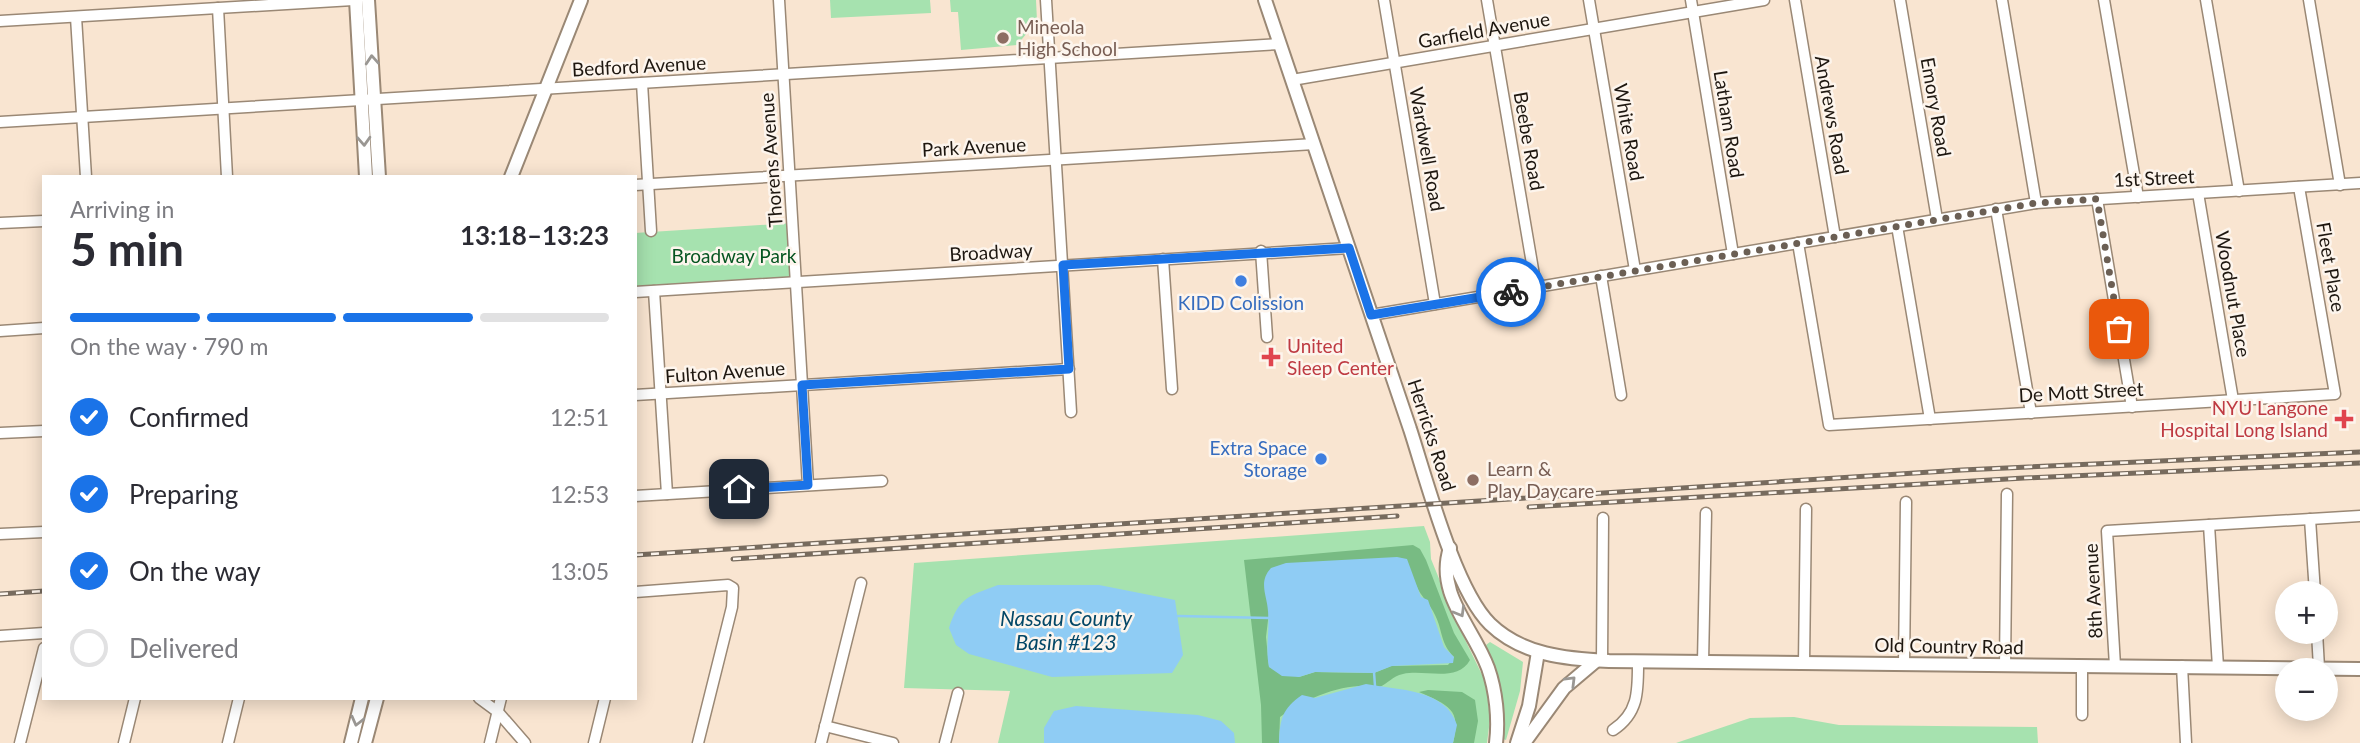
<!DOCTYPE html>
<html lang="en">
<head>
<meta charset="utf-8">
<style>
  :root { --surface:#fff; --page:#f7f7f7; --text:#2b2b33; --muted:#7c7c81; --line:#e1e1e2; --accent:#1a73e8 }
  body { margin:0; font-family:Lato,sans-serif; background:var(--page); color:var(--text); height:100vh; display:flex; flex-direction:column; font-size:26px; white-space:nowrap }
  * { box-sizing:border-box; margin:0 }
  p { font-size:23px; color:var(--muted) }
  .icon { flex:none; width:38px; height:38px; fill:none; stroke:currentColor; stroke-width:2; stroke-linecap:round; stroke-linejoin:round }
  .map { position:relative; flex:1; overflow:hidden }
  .panel { position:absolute; left:42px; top:175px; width:595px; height:525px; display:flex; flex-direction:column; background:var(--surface); border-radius:0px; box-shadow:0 4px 18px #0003 }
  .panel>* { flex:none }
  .controls { position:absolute; left:2275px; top:581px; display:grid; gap:14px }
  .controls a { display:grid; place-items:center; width:63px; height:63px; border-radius:50%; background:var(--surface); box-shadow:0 4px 18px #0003; font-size:35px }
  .pin { position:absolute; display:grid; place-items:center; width:60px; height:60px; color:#fff; margin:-30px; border-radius:14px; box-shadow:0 4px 10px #0006 }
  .courier { position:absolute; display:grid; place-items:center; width:70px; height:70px; margin:-35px; border:5px solid #1a73e8; border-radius:50%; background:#fff; color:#222; box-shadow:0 2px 9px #0007 }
  .headline em { font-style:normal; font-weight:700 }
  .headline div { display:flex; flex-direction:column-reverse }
  .headline { display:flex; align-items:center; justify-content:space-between; height:119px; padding:0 28px }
  h1 { font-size:46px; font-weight:700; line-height:52px }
  .bar { display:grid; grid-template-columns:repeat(4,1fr); gap:10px 7px; align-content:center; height:84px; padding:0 28px }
  .bar i { height:9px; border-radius:5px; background:var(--line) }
  .bar .on { background:var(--accent) }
  .bar p { grid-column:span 4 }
  ol { padding:0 28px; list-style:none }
  li { display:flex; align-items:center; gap:21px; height:77px }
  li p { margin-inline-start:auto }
  li .icon { padding:7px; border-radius:50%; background:var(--accent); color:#fff; stroke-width:4 }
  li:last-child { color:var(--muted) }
  li i { width:38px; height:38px; border:4px solid var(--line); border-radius:50% }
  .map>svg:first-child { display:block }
</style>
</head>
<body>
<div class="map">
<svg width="2360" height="743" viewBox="0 0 2360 743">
  <rect width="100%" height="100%" fill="#f9e5d1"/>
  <g fill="#a6e2af">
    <polygon points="830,0 930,0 931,13 831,18"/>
    <polygon points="950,0 1036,0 1037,21 1017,45 961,50 958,12 951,12"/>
    <polygon points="792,223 796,282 635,292 635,233"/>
    <polygon points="1424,526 1430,542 1431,559 1458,625 1486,683 1490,719 1487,743 998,743 1010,691 904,688 914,563"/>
    <path d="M 1490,642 L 1523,662 L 1520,691 L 1506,740 L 1500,738 C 1502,704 1499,677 1486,645 Z"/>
    <polygon points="1794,717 1839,725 2037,727 2038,743 1676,743 1750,718"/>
  </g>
  <g fill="#78bb83" fill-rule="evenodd">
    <path d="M 1413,545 L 1420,549 L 1426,560 L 1454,633 L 1470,660 C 1457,683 1425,669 1403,674 C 1392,676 1388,684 1379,687 C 1346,681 1306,698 1280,717 L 1279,743 L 1262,743 L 1261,705 L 1244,560 ZM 1416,585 C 1421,597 1430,604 1435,615 C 1443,631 1440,643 1454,657 L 1448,665 L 1391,666 L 1374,673 L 1315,672 L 1299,677 L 1269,667 L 1266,637 L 1269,612 Z"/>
    <path d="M 1428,690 L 1462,692 L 1475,700 L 1478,721 L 1474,743 L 1453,743 C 1462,709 1448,705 1419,692 Z"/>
  </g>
  <g fill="#8fccf4">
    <path d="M 1397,557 L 1407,559 L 1421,597 L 1428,600 L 1444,647 L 1454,657 L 1453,663 L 1392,666 L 1374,673 L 1315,672 L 1299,677 L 1282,676 L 1269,667 C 1265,648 1270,630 1268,611 C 1267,595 1258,582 1271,568 L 1286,563 Z"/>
    <path d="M 998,585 L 1099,585 L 1175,600 L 1183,655 L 1172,673 L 1052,677 L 969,654 L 956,645 L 949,628 C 959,597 969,596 998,585 Z"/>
    <path d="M 1366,684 C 1398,690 1446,689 1457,725 L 1453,743 L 1279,743 C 1280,719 1282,709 1302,695 L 1315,698 Z"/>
    <polygon points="1076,706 1198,715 1221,721 1234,733 1235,743 1044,743 1044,728 1054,711"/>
  </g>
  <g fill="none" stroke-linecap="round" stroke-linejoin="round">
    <g stroke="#8fccf4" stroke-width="2.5">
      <polyline points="1178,616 1269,618"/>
      <polyline points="1374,672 1375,686"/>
    </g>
    <g stroke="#9a8875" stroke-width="13">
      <g id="minor">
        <polyline points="779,0 808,485"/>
        <polyline points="1046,0 1071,412"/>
        <polyline points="1384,0 1435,304"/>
        <polyline points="1487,0 1536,287"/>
        <polyline points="1589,0 1635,270"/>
        <polyline points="1691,0 1733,254"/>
        <polyline points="1795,0 1835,237"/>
        <polyline points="1900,0 1937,219"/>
        <polyline points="2002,0 2036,203"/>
        <polyline points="2104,0 2138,197"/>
        <polyline points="2206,0 2239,191"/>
        <polyline points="2309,0 2340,185"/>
        <polyline points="218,8 227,177"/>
        <polyline points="76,17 86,177"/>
        <polyline points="0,21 353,0"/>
        <polyline points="1292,80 1764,0"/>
        <polyline points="642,83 651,231"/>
        <polyline points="0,122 1280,44"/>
        <polyline points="635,185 1314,144"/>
        <polyline points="2198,193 2233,400"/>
        <polyline points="2097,199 2132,407"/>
        <polyline points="1996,209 2031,413"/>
        <polyline points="0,223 44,221"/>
        <polyline points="1897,226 1930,419"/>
        <polyline points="1798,243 1829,425 2335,394 2299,187"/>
        <polyline points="1261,251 1267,337"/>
        <polyline points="1163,259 1172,389"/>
        <polyline points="1601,276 1621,395"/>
        <polyline points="654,291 667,494"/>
        <polyline points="635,292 1349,248"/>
        <polyline points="1371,315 2036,203 2360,183"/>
        <polyline points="0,331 44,328"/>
        <polyline points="635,395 1069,369"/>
        <polyline points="0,433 44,431"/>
        <polyline points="635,496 882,481"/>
        <polyline points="2310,519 2315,593"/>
        <polyline points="2209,525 2218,667"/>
        <polyline points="0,534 44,532"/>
        <polyline points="635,592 728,585 733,588 732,607 698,743"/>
        <polyline points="2317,632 2319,668"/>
        <polyline points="0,636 44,633"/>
        <polyline points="1602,661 1603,518"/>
        <polyline points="1703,662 1706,513"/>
        <polyline points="1804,663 1806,509"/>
        <polyline points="1904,664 1906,502"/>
        <polyline points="2005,666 2007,494"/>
        <polyline points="2082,666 2082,715"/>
        <polyline points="2115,666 2107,531 2360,516"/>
        <polyline points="2182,666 2186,743"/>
        <polyline points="479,698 498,712 525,743"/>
        <polyline points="825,726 893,743"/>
        <path d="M 1613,730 C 1639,713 1638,690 1638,662"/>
        <polyline points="20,743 44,648"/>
        <polyline points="124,743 135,698"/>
        <polyline points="228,743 239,698"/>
        <polyline points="490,743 501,698"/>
        <polyline points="594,743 605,698"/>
        <polyline points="821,743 861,583"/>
        <polyline points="945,743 958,693"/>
      </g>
    </g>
    <g stroke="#9a8875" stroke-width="16">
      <g id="major">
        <polyline points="356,0 366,177"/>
        <polyline points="368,0 379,177"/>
        <path d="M 1265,0 C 1314,143 1362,286 1410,429 C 1426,478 1455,590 1490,624 C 1522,655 1566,659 1609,661 L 2360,669"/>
        <polyline points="511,177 581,0"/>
        <path d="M 1450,548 C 1435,594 1473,627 1488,668 C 1496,691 1499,719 1496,743"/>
        <polyline points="351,743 362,698"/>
        <polyline points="365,743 377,698"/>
        <polyline points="1517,743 1529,706 1538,652"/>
        <polyline points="1524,743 1564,688 1596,661"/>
      </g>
    </g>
    <use href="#minor" stroke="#fff" stroke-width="10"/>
    <use href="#major" stroke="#fff" stroke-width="12"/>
    <g stroke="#776b5e" stroke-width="5">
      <g id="rail">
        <polyline points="1529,507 2024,478 2360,463"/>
        <polyline points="635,555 1962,470 2360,452"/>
        <polyline points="733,559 1397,516"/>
        <polyline points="0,594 44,591"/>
      </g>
    </g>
    <use href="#rail" stroke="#fdf5ed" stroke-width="2.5" stroke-dasharray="8" stroke-linecap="butt"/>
  </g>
  <defs><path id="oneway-chevron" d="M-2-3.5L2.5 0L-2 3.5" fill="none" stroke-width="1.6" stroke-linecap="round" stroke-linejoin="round" transform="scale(1.75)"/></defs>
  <g stroke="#9a9793">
    <use href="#oneway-chevron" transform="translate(372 60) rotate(-94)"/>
    <use href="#oneway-chevron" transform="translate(364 141) rotate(87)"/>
    <use href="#oneway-chevron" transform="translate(1460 612) rotate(60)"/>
    <use href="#oneway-chevron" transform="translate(1571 681) rotate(-45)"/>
    <use href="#oneway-chevron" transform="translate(357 721) rotate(104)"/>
  </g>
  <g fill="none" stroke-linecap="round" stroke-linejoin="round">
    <polyline stroke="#6b5f54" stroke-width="7" stroke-dasharray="0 12.6" points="1511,292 2036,203 2097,199 2119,329"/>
    <polyline stroke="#1a73e8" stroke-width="9" points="739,489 808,485 802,385 1069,369 1063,265 1349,248 1371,315 1511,292"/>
  </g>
  <g fill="#8d6e63" stroke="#fdf5ed" stroke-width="2.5">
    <circle cx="1003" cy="38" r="7"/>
    <circle cx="1473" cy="480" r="7"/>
  </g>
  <g fill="#3f7fe0" stroke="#fdf5ed" stroke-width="2.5">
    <circle cx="1241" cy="281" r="7"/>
    <circle cx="1321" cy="459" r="7"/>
  </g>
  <g fill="#e0444e" stroke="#fdf5ed" stroke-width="2.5">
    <path d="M1267.5 346.5h7v7h7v7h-7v7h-7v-7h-7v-7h7z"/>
    <path d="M2340.5 408.5h7v7h7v7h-7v7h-7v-7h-7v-7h7z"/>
  </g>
  <g text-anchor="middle" stroke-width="5" stroke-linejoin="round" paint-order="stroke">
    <g font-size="19" fill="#785e54" stroke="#fdf5ed" text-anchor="start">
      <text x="1017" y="34">Mineola<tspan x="1017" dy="22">High School</tspan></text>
      <text x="1487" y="476">Learn &amp;<tspan x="1487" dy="22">Play Daycare</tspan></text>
    </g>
    <g font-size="19" fill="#1e1710" stroke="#fdf5ed">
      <text transform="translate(1484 30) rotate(-10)" y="7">Garfield Avenue</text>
      <text transform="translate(639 66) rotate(-3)" y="7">Bedford Avenue</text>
      <text transform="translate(1936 107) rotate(80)" y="7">Emory Road</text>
      <text transform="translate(1832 115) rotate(80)" y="7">Andrews Road</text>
      <text transform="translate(1729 124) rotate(81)" y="7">Latham Road</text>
      <text transform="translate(1629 132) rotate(80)" y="7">White Road</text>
      <text transform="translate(1529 141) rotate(80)" y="7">Beebe Road</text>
      <text transform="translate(974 147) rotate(-3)" y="7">Park Avenue</text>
      <text transform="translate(1427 149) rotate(80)" y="7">Wardwell Road</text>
      <text transform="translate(771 160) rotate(-94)" y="7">Thorens Avenue</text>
      <text transform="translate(2154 178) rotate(-3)" y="7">1st Street</text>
      <text transform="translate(991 252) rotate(-3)" y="7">Broadway</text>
      <text transform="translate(2331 267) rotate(80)" y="7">Fleet Place</text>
      <text transform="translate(2233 294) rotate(80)" y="7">Woodnut Place</text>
      <text transform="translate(725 372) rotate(-4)" y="7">Fulton Avenue</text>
      <text transform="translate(2081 392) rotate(-3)" y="7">De Mott Street</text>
      <text transform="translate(1432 435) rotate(72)" y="7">Herricks Road</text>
      <text transform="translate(2093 591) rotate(-93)" y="7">8th Avenue</text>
      <text transform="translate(1949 646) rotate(1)" y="7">Old Country Road</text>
    </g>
    <g font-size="19" fill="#075521" stroke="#fdf5ed">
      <text x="734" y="263">Broadway Park</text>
    </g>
    <g font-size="19" fill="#366cbe" stroke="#fdf5ed">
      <text x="1241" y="310">KIDD Colission</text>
      <text x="1307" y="455" text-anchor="end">Extra Space<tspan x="1307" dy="22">Storage</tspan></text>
    </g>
    <g font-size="19" fill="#be3a42" stroke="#fdf5ed" text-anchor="start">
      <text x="1287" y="353">United<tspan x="1287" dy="22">Sleep Center</tspan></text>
      <text x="2328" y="415" text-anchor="end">NYU Langone<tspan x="2328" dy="22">Hospital Long Island</tspan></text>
    </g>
    <g font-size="21" font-style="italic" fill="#034767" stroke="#fdf5ed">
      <text x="1066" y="626">Nassau County<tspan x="1066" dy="24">Basin #123</tspan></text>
    </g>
  </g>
</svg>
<div class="controls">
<a>+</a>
<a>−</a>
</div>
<div class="pin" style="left:2119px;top:329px;background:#ea580c"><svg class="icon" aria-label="bag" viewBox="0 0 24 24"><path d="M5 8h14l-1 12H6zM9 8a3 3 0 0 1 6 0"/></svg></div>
<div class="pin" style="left:739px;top:489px;background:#1f2937"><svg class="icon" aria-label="home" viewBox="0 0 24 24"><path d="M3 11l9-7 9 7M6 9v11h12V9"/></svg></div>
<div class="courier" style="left:1511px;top:292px"><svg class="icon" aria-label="bike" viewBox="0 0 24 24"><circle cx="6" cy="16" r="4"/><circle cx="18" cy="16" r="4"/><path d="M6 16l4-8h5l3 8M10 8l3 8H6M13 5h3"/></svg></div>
<section class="panel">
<div class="headline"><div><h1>5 min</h1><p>Arriving in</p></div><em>13:18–13:23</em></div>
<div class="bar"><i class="on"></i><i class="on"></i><i class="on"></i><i></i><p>On the way · 790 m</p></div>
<ol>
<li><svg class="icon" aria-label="check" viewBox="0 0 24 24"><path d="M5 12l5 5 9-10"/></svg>Confirmed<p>12:51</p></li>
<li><svg class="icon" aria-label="check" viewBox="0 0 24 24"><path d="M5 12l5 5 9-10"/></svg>Preparing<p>12:53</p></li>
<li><svg class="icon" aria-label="check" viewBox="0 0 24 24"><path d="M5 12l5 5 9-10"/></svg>On the way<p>13:05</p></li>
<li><i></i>Delivered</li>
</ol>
</section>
</div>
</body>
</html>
